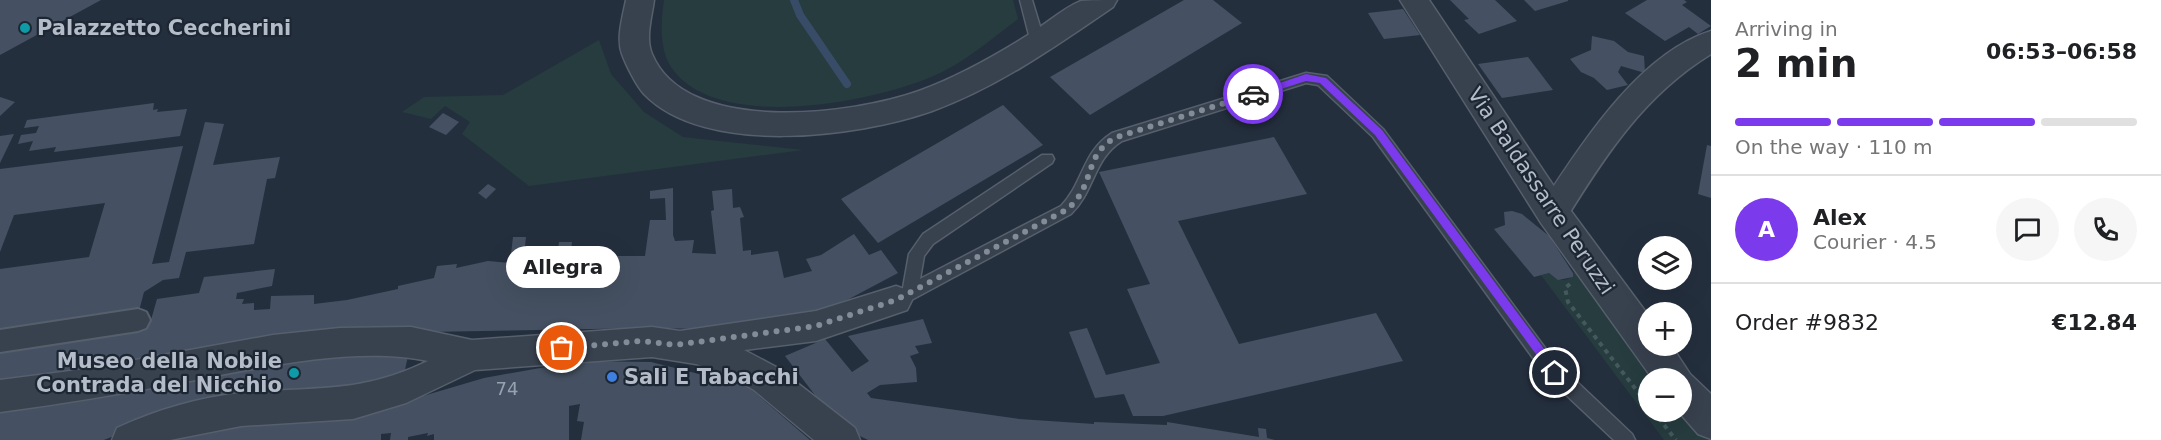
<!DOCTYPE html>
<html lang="en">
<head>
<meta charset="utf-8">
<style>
  :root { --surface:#fff; --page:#f6f6f6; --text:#202124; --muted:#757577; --line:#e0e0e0; --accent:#7c3aed }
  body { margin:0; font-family:"DejaVu Sans",sans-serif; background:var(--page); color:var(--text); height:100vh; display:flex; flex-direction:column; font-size:22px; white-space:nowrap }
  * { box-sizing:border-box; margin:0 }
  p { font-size:20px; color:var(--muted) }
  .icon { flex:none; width:33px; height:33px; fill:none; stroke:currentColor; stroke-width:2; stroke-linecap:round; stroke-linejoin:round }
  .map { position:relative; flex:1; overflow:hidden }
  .sheet { display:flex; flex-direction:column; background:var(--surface); width:450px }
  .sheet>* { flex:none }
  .buttons { position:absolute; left:1638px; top:236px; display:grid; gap:12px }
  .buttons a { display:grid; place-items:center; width:54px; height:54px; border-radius:50%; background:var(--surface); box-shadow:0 6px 24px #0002; font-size:30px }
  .pin { position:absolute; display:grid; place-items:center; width:51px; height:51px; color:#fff; margin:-26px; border:3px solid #fff; border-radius:50%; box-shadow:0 2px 6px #0007 }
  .courier { position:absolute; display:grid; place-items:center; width:60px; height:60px; margin:-30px; border:4px solid #7c3aed; border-radius:50%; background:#fff; color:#222; box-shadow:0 2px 8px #0007 }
  .bubble { position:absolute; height:42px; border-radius:21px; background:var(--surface); box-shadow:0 6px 24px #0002; font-size:20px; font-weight:700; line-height:42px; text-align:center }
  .head em { font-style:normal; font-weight:700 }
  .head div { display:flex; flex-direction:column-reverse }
  .head { display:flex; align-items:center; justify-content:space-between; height:102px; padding:0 24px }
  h1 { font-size:39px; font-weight:700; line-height:45px }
  .bar { display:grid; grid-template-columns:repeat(4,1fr); gap:9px 6px; align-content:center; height:72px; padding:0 24px }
  .bar i { height:8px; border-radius:4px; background:var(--line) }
  .bar .current { background:var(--accent) }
  .bar p { grid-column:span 4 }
  .line { display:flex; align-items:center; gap:15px; padding:0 24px; border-top:2px solid var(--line) }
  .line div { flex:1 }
  .round { display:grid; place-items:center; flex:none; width:63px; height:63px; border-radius:32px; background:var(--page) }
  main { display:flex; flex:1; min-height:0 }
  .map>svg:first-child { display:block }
</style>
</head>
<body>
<main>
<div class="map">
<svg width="1711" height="440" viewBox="0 0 1711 440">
  <rect width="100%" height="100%" fill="#242f3e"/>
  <g fill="#263c3f">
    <path d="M 664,0 L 1013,0 L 1018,19 C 990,40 963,64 931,77 C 870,103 715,133 671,67 C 659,49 661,20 664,0 Z"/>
    <polygon points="599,40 611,74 644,112 683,137 803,150 529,186 462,134 470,122 445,106 431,119 402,112 424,97 503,95"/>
    <path d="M 1577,272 L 1655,378 L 1648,378 L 1648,411 L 1682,411 L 1682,407 L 1711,440 L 1664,440 L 1541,275 L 1549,273 C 1557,279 1563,283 1572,277 L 1573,273 Z"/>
  </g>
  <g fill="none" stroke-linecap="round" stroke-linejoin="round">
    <polyline stroke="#394c67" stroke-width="8" points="794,0 800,15 847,84"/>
  </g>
  <g fill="#455162">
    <polygon points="0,0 101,0 0,55"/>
    <polygon points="1184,0 1213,0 1242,23 1090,115 1050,77"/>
    <polygon points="1450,0 1495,0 1517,21 1479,34 1464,20 1469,19"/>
    <polygon points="1524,0 1568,0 1568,1 1535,11"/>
    <polygon points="1647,0 1684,0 1687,2 1682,5 1711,26 1698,34 1689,27 1665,41 1625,13"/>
    <polygon points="1403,9 1420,35 1384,39 1368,13"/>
    <polygon points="1592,36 1614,41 1628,52 1644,56 1645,73 1621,66 1618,72 1628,85 1607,90 1594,78 1581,72 1570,59 1591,50"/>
    <polygon points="1528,57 1553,90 1502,98 1478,64"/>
    <polygon points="0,97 15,102 0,116"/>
    <polygon points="154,103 153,110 158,109 157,112 187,109 180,136 54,152 56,147 29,151 33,141 18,144 21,135 36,133 39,126 24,128 27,120"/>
    <polygon points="1003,105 1043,145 878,243 841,199"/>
    <polygon points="443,113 459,122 446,135 429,127"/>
    <polygon points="205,122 224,124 213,165 280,157 275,178 267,179 254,244 186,252 179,278 163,280 144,292 139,311 0,332 0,269 89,257 105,203 14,215 0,252 0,169 183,146 152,264 169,262"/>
    <polygon points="14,134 0,163 0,136"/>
    <polygon points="1274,137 1307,194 1178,221 1239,344 1376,313 1403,361 1163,416 1133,416 1124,394 1095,398 1069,332 1087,328 1106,375 1160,363 1127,289 1150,284 1099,172"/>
    <polygon points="1707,145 1711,146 1711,198 1698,194"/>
    <polygon points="488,184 496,189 486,199 478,193"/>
    <polygon points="673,188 673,235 675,241 694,240 692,253 716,254 711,211 714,210 712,191 732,189 733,208 740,207 744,217 740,218 743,251 751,250 751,255 778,251 784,278 812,271 806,259 821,255 854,234 869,255 881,250 898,273 849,299 810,315 707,329 647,328 425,332 0,387 0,346 151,320 157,299 199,293 204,277 275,269 272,286 237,293 236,299 244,299 242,304 254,303 254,310 270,309 271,296 314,295 314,304 347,300 398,289 398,286 434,278 437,266 457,264 456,268 488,261 510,263 513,237 526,237 524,256 557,255 559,242 572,242 570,256 645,256 650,220 666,220 665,198 650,199 650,191"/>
    <polygon points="1512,211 1522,214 1549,236 1573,273 1573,277 1558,280 1549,273 1534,277 1494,229 1505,225 1504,212"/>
    <polygon points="923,319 932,343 915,346 919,353 910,356 916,368 917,382 880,385 867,393 871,398 1019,419 1094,424 1094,422 1167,425 1167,422 1259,437 1258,428 1266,429 1267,438 1275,440 868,440 838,425 785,356 825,339 852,372 869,361 848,336"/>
    <polygon points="334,356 408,356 402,383 167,414 104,440 0,440 0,412 76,401 208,373"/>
    <polygon points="579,361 651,362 747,386 810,440 581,440 584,422 577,421 580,404 569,406 569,440 434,440 434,434 427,436 428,433 408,437 408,440 390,440 391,433 381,434 381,440 150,440 170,432 406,401 484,378"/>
  </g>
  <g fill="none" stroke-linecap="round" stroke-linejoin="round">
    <g stroke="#565f6c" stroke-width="3">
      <g id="service">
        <polygon points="1020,0 1032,0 1045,43 1043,47 1033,47 1031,43"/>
        <path d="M 1306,73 L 1327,76 L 1383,129 L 1545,348 L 1576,381 L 1632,434 L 1635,440 L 1614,440 L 1564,393 L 1533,358 L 1373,137 L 1318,85 L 1306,83 L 1122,141 C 1093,159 1095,191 1071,214 L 902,305 L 896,307 L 890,305 L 888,300 L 890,295 L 903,288 L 909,254 L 923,234 L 1042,155 L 1052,155 L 1054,159 L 1052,163 L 933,244 L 924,256 L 920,279 L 1061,206 C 1084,182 1082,152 1112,133 Z"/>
      </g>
    </g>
    <g stroke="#565f6c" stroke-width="4">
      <polygon id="pedestrian" points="138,309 146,312 150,320 146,328 138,331 0,352 0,330"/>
    </g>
    <g stroke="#565f6c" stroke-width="3">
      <g id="minor">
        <path d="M 1711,31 L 1711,54 C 1644,95 1604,157 1564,222 L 1553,226 L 1542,222 L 1538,213 L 1542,204 C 1582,144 1638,54 1711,31 Z"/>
        <path d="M 896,286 L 907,290 L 912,300 L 907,310 L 816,341 L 744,350 L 778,368 L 855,428 L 860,440 L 814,440 L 754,390 L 729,375 L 696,364 L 652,357 L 475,370 L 406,403 L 353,419 L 241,426 L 170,440 L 112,440 L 117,428 C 156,410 197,398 240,393 C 313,386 358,395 428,361 C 356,345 252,369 180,383 C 120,394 60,404 0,412 L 0,380 L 86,369 L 273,335 L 340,328 L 411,327 L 472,340 L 652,327 L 680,331 L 816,311 Z"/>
      </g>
    </g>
    <g stroke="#565f6c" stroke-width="3">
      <g id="tertiary">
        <path d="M 626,0 L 654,0 C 652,16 645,38 652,54 C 686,136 852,115 919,91 C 957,77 993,57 1028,35 C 1045,25 1063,8 1081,1 C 1090,0 1107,0 1117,0 L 1113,7 C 1056,46 998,87 932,111 C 858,137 705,157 644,94 C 636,85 626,65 622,54 C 616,38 623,16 626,0 Z"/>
        <polygon points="1400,0 1429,0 1565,203 1648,315 1648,345 1671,345 1690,374 1711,394 1711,439 1698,434 1678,411 1682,411 1682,378 1652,378 1541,223"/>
      </g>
    </g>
    <g stroke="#44595c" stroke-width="4" stroke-dasharray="4.5 4.5" stroke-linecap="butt">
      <polyline points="1570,284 1565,288 1568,302 1648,405"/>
      <polyline points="1653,411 1676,440"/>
    </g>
    <use href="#service" fill="#38414e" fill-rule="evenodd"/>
    <use href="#pedestrian" fill="#38414e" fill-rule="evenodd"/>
    <use href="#minor" fill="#38414e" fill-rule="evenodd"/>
    <use href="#tertiary" fill="#38414e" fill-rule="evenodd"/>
  </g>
  <polygon fill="#7c3aed" points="1306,74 1326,78 1382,130 1559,369 1559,376 1552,376 1375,135 1320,83 1306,81 1253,98 1248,94"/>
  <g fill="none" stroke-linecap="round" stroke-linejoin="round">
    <path stroke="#828b98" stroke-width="6" stroke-dasharray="0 10.8" d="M 562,348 L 641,341 L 675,345 L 816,326 L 896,300 L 1066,210 C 1097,186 1082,154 1117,137 L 1253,94"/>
  </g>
  <g fill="#0f9aa8" stroke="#1d2633" stroke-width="2">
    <circle cx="25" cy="28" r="6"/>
    <circle cx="294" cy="373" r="6"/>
  </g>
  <circle fill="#3f7fe0" stroke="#1d2633" stroke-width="2" cx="612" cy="377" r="6"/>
  <g text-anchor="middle" stroke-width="4.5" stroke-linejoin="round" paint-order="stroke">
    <g font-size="18" fill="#98a1af">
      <text x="507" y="395">74</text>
    </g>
    <g font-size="21" font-weight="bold" fill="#b4bcc9" stroke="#1d2633" text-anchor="start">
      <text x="37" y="35">Palazzetto Ceccherini</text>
      <text x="282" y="368" text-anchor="end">Museo della Nobile<tspan x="282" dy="24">Contrada del Nicchio</tspan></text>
      <text x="624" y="384">Sali E Tabacchi</text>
    </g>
    <g font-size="21" fill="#b4bcc9" stroke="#1d2633">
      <text transform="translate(1541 191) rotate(56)" y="7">Via Baldassarre Peruzzi</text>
    </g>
  </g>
</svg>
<div class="buttons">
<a><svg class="icon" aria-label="layers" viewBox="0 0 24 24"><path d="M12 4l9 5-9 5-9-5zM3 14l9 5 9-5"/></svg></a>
<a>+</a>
<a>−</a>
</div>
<div class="pin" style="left:562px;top:348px;background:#ea580c"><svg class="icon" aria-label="bag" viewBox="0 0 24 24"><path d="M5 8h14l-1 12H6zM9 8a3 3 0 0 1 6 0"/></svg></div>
<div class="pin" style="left:1555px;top:373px;background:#1f2937"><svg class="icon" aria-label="home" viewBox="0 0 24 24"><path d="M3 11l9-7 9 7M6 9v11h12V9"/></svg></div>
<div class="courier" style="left:1253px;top:94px"><svg class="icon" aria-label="car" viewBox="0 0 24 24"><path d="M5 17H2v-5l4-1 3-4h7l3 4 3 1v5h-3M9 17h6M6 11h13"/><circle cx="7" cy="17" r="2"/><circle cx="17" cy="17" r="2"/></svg></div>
<div class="bubble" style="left:506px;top:246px;width:114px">Allegra</div>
</div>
<section class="sheet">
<div class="head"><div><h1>2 min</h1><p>Arriving in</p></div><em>06:53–06:58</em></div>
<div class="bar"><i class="current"></i><i class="current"></i><i class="current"></i><i></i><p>On the way · 110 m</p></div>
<div class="line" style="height:108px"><b class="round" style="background:var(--accent);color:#fff">A</b><div><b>Alex</b><p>Courier · 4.5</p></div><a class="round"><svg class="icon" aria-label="chat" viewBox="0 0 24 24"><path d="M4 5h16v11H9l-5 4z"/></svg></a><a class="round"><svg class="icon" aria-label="phone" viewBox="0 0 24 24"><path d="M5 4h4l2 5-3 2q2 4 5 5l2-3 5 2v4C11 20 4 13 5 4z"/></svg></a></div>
<div class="line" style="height:78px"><div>Order #9832</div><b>€12.84</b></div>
</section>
</main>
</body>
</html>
